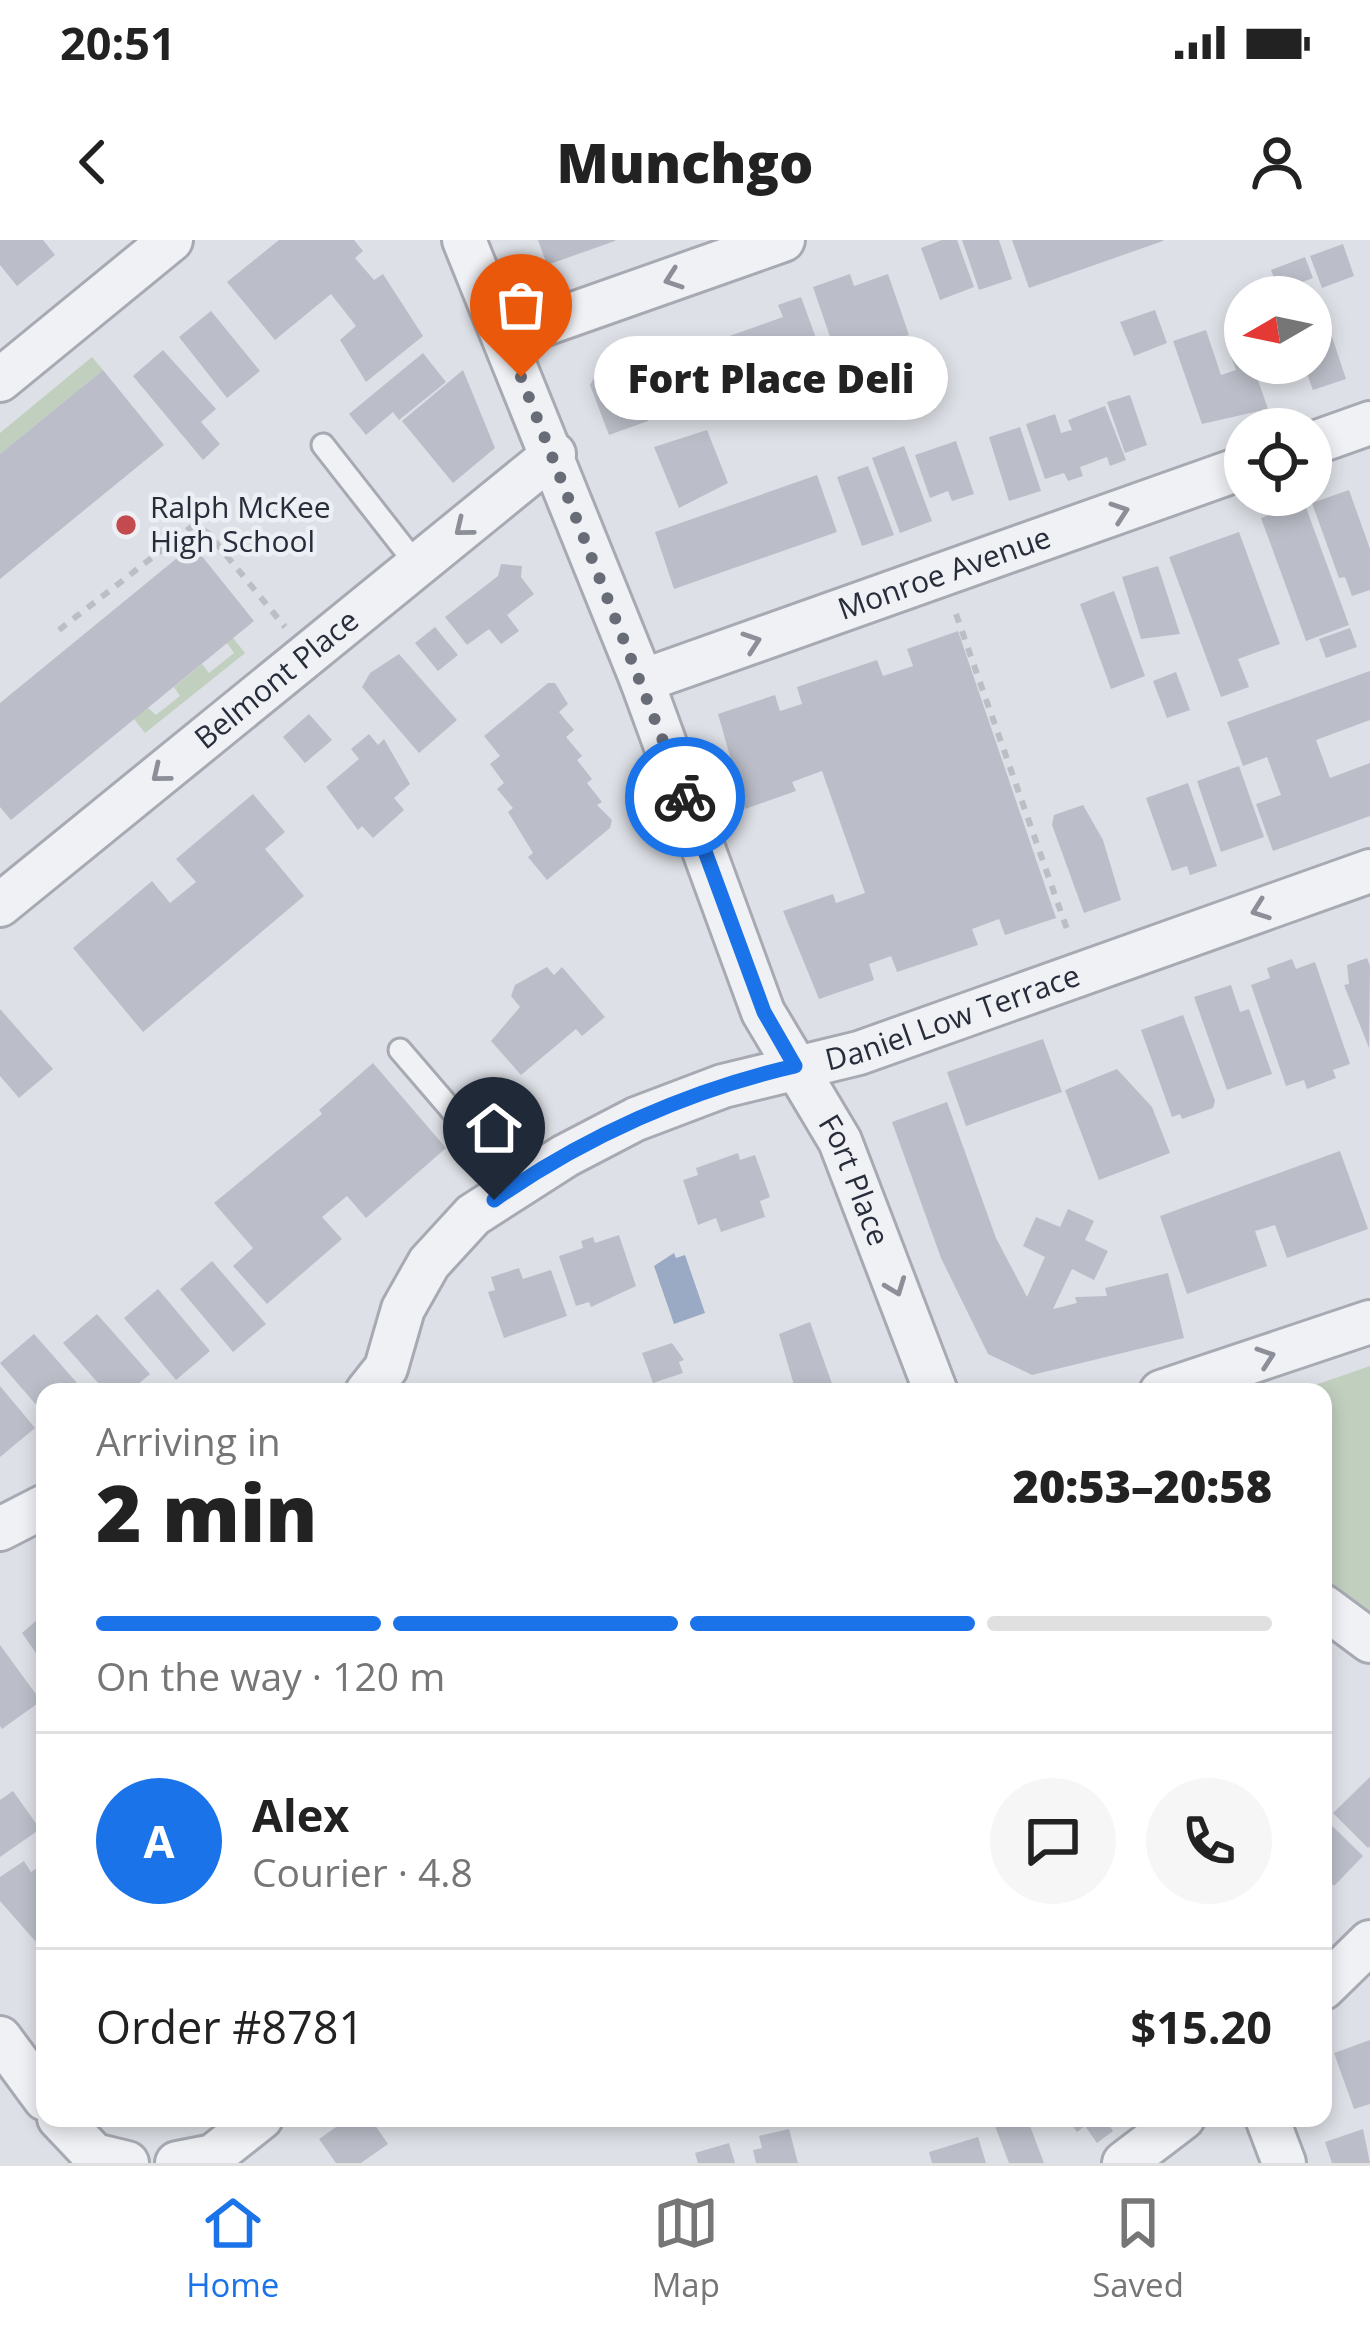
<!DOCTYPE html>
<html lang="en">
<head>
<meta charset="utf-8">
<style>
  :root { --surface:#fff; --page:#f6f6f6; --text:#222; --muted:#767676; --line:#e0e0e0; --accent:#1a73e8 }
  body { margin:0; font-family:"Open Sans",sans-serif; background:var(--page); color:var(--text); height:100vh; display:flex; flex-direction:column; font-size:45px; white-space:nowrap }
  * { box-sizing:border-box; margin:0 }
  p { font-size:39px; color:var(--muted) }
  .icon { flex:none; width:66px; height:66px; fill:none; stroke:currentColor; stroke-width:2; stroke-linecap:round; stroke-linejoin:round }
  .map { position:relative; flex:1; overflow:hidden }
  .panel { position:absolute; left:36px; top:1143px; width:1296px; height:744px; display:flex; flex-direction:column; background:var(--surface); border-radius:24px; box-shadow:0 6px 18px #0003 }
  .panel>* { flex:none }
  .needle { width:78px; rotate:261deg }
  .buttons { position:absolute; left:1224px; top:36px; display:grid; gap:24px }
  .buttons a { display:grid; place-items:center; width:108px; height:108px; border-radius:50%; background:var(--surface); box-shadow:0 6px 18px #0003; font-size:60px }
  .pin { position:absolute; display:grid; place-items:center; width:102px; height:102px; color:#fff; margin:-123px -51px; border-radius:50% 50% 50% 0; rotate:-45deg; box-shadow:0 0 12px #0007 }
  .pin .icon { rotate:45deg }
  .courier { position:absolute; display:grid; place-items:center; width:120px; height:120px; margin:-60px; border:9px solid #1a73e8; border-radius:50%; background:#fff; color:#222; box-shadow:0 3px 15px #0007 }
  .bubble { position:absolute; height:84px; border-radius:42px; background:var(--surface); box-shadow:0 6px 18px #0003; font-size:39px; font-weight:800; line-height:84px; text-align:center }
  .headline em { font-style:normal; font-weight:800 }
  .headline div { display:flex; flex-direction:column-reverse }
  .headline { display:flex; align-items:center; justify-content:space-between; height:204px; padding:0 60px }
  h1 { font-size:78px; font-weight:800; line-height:90px }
  .bar { display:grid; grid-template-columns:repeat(4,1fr); gap:18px 12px; align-content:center; height:144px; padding:0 60px }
  .bar i { height:15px; border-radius:9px; background:var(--line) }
  .bar .active { background:var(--accent) }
  .bar p { grid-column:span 4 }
  .line { display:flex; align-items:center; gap:30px; padding:0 60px; border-top:3px solid var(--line) }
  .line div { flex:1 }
  .round { display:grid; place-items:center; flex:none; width:126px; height:126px; border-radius:63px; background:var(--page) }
  .status { display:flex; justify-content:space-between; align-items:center; height:84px; padding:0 60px; background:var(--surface); direction:ltr }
  .status svg { height:33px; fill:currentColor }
  header { display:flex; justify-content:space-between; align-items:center; height:156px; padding:0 60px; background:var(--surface); font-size:54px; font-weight:800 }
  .dock { display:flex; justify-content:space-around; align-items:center; height:168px; border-top:3px solid var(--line); background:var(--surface); font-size:33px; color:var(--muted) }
  .dock a { display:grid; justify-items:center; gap:6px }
  .dock .active { color:var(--accent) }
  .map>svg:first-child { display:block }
</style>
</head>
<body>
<div class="status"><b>20:51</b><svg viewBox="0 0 49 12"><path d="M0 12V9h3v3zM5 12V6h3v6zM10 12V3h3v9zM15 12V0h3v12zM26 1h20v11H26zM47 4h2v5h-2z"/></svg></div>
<header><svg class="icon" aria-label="back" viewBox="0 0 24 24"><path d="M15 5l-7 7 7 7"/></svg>Munchgo<svg class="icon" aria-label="person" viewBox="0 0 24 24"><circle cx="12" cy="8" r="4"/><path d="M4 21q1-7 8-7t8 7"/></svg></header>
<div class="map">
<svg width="1370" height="1923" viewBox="0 0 1370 1923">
  <rect width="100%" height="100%" fill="#dde0e6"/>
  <g fill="#c1cfbf">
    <polygon points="92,117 103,130 0,214 0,193"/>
    <polygon points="233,398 245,413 145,493 134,479 148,468 156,475 180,456 174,447 202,424 209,433 234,413 227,403"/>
    <polygon points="1370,1126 1370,1386 1323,1352 1323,1152 1295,1152"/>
  </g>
  <polygon fill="#9baac4" points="674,1013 676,1018 685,1015 705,1073 674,1084 654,1026"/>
  <g fill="#bbbec8">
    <polygon points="0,0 43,0 55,15 17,46 0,25"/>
    <polygon points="279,0 354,0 363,11 355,18 374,40 383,34 423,96 366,142 340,100 356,86 331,54 275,100 227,42"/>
    <polygon points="538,0 615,0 615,1 547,25"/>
    <polygon points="942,0 957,0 974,47 940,60 921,8"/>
    <polygon points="962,0 999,0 1012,39 979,50"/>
    <polygon points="1012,0 1163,0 1163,1 1029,48"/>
    <polygon points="1343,4 1354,36 1322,48 1310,16"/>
    <polygon points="1305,17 1313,38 1279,51 1271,30"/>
    <polygon points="850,34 854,46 888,34 909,95 875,107 871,97 852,103 859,123 841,129 813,47"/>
    <polygon points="801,57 827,128 687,178 665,119 783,77 778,65"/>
    <polygon points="1155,70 1167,103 1134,116 1120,82"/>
    <polygon points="211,71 260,131 227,158 179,97"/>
    <polygon points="1329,88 1346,139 1313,150 1303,123 1311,123 1311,94"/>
    <polygon points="1206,90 1221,135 1236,130 1227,107 1245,101 1245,123 1252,123 1268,169 1202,184 1173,101"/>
    <polygon points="163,110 216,169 201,182 220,204 203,220 133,136"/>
    <polygon points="423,113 446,142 399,180 393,172 366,195 349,174"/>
    <polygon points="623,118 639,139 649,136 658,161 648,164 648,181 609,195 590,145 601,125"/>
    <polygon points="103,130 164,205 0,339 0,214"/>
    <polygon points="463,130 495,208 453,243 402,181"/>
    <polygon points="1130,155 1147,205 1125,213 1107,162"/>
    <polygon points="1105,166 1126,220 1110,226 1107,217 1080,227 1083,236 1068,241 1064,233 1045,239 1026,184 1055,174 1061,193 1072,190 1068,180"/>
    <polygon points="1020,187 1041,251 1009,261 989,197"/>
    <polygon points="707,190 728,243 679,268 654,207"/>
    <polygon points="956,201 974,254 952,261 948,251 930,258 915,215"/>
    <polygon points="904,206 932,281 900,293 872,218"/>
    <polygon points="868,226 894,295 862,306 837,237"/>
    <polygon points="817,235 837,292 674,349 655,292"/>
    <polygon points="1349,250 1370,309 1370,350 1352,356 1345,337 1339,338 1312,263"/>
    <polygon points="1304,262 1349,385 1306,401 1261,278"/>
    <polygon points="1239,292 1280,404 1238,419 1249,447 1221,457 1169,317"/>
    <polygon points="193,305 254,381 11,580 0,567 0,463"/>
    <polygon points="501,324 522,326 521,337 534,354 507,375 519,391 501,404 489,389 467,405 445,377 498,336"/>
    <polygon points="1158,326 1180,394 1141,399 1122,337"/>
    <polygon points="1114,351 1145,436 1111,449 1080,364"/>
    <polygon points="435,387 458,415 438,431 415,403"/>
    <polygon points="1350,388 1357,407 1326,418 1319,399"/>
    <polygon points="958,391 1056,678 1005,695 999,679 972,689 978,705 897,732 891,716 869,724 874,740 819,759 783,671 833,654 836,663 865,653 822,531 792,542 796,551 745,569 718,474 775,455 780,471 802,464 797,447 877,420 883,436 913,426 907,409"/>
    <polygon points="399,414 457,480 419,513 362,447 370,433"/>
    <polygon points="1370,431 1370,480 1316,500 1330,538 1370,523 1370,576 1273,611 1256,564 1281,555 1267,517 1243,526 1227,482"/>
    <polygon points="1176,432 1190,470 1167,478 1153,441"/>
    <polygon points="548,443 555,443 568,464 559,472 574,490 566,497 582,516 577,520 592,539 587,543 602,562 597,565 612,580 610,588 547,640 528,617 533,613 508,572 513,568 497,549 504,543 490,524 500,516 484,496"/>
    <polygon points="309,474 332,500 305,523 283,497"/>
    <polygon points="369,494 378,505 384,499 410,544 394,558 404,570 373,598 362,586 358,590 326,547 359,519 351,509"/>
    <polygon points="1239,526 1264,597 1221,612 1197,541"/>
    <polygon points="1188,543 1217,626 1190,635 1187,626 1172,631 1146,558"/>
    <polygon points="253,554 285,592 265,609 304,656 143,792 73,708 152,641 170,663 196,642 176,619"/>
    <polygon points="1083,565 1103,600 1121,660 1084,673 1052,585 1054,575"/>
    <polygon points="1367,718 1370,726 1369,808 1344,745 1349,744 1347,725"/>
    <polygon points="1292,719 1296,729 1315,722 1350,824 1333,830 1336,838 1307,849 1304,840 1286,846 1251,745 1270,738 1267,728"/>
    <polygon points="547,727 554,735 562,727 605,777 582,796 576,789 521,835 491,801 520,767 511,756 515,745"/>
    <polygon points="1231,745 1240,772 1249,769 1272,834 1227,850 1194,757"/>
    <polygon points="0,769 53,829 19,858 0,836"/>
    <polygon points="1183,775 1215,861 1213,868 1182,879 1180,874 1172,877 1141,790"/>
    <polygon points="1043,799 1062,852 966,886 947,832"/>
    <polygon points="373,823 446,908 366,978 347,956 322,977 342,999 267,1064 233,1026 253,1008 214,963 322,874 319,870"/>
    <polygon points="1117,829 1152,867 1170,913 1099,940 1065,850"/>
    <polygon points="947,862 996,998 1027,1057 1045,1017 1023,1006 1036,977 1060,987 1068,969 1094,981 1085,1000 1108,1011 1094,1040 1072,1029 1053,1069 1077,1063 1075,1057 1107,1056 1105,1048 1168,1033 1184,1098 1032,1135 988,1114 941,1018 892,882"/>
    <polygon points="1340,911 1368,989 1287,1018 1275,985 1255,991 1267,1026 1187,1054 1160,976"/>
    <polygon points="738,913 740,920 755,915 770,957 760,961 765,977 721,992 716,978 698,985 683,940 698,935 696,928"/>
    <polygon points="619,995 636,1046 591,1067 589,1062 576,1066 559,1016 583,1008 581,1001 593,997 595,1003"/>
    <polygon points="212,1021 266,1084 233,1112 180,1049"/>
    <polygon points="519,1028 523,1039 551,1030 567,1076 504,1098 488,1052 495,1050 491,1037"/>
    <polygon points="158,1049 210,1111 176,1140 124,1078"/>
    <polygon points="97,1074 150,1134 129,1152 106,1152 63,1103"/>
    <polygon points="810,1082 835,1152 796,1152 779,1094"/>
    <polygon points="34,1094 85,1152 45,1152 45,1175 0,1123"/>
    <polygon points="672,1103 684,1120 679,1122 683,1133 653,1143 642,1113"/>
    <polygon points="0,1146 35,1188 0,1217"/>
    <polygon points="45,1373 45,1426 22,1393"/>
    <polygon points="0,1405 41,1461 2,1489 0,1486"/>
    <polygon points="1370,1537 1370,1606 1368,1608 1333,1573"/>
    <polygon points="13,1551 40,1589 0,1617 0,1560"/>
    <polygon points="1323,1577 1363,1616 1334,1646 1323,1635"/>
    <polygon points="24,1621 31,1632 45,1623 45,1697 37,1703 0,1661 0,1637"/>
    <polygon points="1370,1800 1370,1864 1354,1869 1334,1813"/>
    <polygon points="349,1878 370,1878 388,1904 361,1923 336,1923 319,1899"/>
    <polygon points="992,1878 1027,1878 1044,1923 1009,1923"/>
    <polygon points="1067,1878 1104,1878 1113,1891 1097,1903 1085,1886 1077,1892"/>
    <polygon points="789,1889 798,1923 756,1923 753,1910 762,1908 759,1896"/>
    <polygon points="1363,1889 1370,1923 1332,1923 1325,1902"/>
    <polygon points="978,1897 986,1923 932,1923 929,1912"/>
    <polygon points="729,1903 735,1923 698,1923 695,1913"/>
  </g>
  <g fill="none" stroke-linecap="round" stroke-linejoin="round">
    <g stroke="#a7aab3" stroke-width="27">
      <g id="lane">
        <polyline points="323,205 417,325"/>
        <polyline points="400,810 516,945"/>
      </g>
    </g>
    <g stroke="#a7aab3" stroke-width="48">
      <g id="street">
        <path id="s1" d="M 464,0 L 642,441 L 763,772 L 840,901 L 936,1152"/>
        <polyline points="505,98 783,0"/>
        <polyline points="0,140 171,0"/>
        <polyline points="1311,204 1370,183"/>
        <path id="s2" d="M 642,441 L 1245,227"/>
        <path id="s3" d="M 0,665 L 554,214"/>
        <path id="s4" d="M 367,1152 L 386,1128 L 403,1069 L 429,1023 L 473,975 L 565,916 L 636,879 L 723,846 L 859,813 L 1370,631"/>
        <polyline points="1161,1152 1370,1082"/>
        <polyline points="0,1289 45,1266"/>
        <polyline points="1323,1366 1370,1401"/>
        <polyline points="1323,1748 1370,1702"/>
        <polyline points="0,1798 45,1859"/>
        <polyline points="59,1878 94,1915 127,1923"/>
        <polyline points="1267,1878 1284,1923"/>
        <polyline points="177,1923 213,1916 261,1878"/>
        <polyline points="1124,1923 1183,1878"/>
      </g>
    </g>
    <g stroke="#bcbec5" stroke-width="6" stroke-dasharray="9 9" stroke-linecap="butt">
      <polyline points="956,374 1069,695"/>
      <polyline points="59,390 194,285 208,293 285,387"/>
    </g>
    <use href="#lane" stroke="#f0f1f5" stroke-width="21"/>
    <use href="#street" stroke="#f0f1f5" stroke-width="42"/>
  </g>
  <defs><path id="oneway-chevron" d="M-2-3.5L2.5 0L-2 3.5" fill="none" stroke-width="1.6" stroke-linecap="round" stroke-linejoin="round" transform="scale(3)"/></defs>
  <g stroke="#8c8f98">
    <use href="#oneway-chevron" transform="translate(673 39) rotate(161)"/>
    <use href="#oneway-chevron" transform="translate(1120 272) rotate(-19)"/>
    <use href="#oneway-chevron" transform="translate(463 288) rotate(141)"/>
    <use href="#oneway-chevron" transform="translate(752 402) rotate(-19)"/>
    <use href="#oneway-chevron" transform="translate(160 534) rotate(141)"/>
    <use href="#oneway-chevron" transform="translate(1260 670) rotate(160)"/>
    <use href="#oneway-chevron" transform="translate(896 1047) rotate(69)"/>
    <use href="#oneway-chevron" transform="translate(1266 1117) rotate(-19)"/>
  </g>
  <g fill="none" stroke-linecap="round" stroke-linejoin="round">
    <polyline stroke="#676c77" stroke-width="12" stroke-dasharray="0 21.6" points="521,137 685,557"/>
    <path stroke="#1a73e8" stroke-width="15" d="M 494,960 C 584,897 689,850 795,826 L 764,772 L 685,557"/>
  </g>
  <circle fill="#c34a4e" stroke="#eceff4" stroke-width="4.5" cx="126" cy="285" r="12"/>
  <g text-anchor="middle" stroke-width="9" stroke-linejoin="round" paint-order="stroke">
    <g font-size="30" fill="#282d3b" stroke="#eceff4" text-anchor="start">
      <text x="150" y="278">Ralph McKee<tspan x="150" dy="34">High School</tspan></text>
    </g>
    <g font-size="30" fill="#282d3b" stroke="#eceff4">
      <text dy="10" stroke="none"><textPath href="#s2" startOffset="321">Monroe Avenue</textPath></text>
      <text dy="10" stroke="none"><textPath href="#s3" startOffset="357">Belmont Place</textPath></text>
      <text dy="10" stroke="none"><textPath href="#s4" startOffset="732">Daniel Low Terrace</textPath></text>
      <text dy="10" stroke="none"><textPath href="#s1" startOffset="1020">Fort Place</textPath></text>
    </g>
  </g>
</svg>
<div class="buttons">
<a><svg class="needle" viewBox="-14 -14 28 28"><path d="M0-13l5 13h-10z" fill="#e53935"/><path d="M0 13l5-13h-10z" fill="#767676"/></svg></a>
<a><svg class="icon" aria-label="locate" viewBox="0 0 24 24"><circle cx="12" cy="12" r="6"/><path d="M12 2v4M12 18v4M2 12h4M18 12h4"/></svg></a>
</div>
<div class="pin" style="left:521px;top:137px;background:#ea580c"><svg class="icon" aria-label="bag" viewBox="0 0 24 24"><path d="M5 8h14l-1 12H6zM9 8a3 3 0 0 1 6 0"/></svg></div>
<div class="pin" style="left:494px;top:960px;background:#1f2937"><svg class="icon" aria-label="home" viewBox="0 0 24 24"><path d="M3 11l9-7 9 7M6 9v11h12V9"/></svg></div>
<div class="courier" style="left:685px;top:557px"><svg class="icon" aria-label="bike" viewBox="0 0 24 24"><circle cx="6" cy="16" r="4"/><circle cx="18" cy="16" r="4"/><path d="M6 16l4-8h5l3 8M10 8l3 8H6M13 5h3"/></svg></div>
<div class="bubble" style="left:594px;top:96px;width:354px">Fort Place Deli</div>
<section class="panel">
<div class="headline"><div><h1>2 min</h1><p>Arriving in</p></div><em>20:53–20:58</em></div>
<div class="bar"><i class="active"></i><i class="active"></i><i class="active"></i><i></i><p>On the way · 120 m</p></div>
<div class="line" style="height:216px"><b class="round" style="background:var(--accent);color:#fff">A</b><div><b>Alex</b><p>Courier · 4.8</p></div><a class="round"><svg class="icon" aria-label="chat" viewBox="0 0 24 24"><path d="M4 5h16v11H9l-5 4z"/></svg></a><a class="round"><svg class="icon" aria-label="phone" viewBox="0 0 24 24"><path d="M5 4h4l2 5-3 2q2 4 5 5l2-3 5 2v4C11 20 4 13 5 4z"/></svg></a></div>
<div class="line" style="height:156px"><div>Order #8781</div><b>$15.20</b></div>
</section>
</div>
<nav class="dock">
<a class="active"><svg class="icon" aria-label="home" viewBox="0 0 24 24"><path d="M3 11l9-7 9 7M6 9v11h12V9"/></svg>Home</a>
<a><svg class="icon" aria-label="map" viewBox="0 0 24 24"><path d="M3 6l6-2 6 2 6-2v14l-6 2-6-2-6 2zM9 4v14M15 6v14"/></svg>Map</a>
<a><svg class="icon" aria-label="saved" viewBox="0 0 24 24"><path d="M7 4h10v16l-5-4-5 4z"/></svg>Saved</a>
</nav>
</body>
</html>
